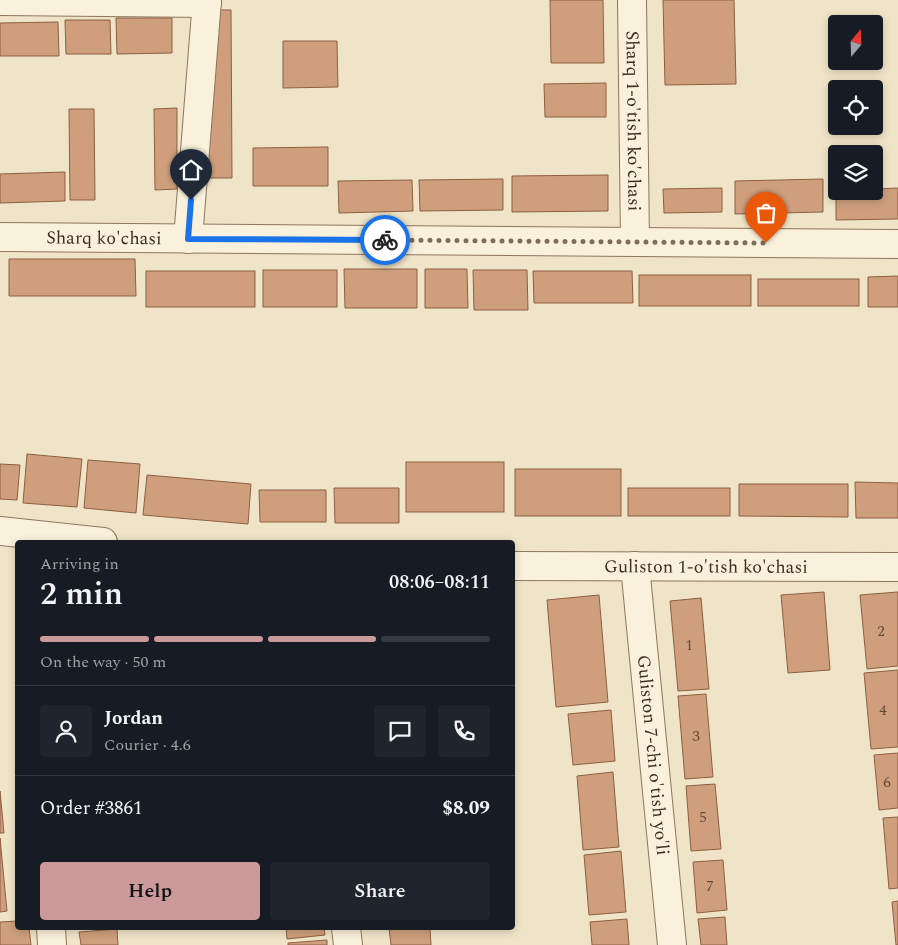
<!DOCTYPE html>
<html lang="en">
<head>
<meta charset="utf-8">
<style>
  :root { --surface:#171b24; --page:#20242c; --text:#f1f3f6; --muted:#9ea1a6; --line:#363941; --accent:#cc999b }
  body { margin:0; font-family:Spectral,serif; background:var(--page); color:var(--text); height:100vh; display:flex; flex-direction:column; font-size:19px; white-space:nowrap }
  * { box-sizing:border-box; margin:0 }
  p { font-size:16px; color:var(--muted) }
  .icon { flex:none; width:28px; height:28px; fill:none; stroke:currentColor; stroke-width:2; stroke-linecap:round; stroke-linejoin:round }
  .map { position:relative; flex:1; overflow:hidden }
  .side { position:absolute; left:15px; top:540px; width:500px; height:390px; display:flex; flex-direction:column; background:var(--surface); border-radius:5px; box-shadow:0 2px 8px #0003 }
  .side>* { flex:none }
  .needle { width:32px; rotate:19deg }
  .buttons { position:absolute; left:828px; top:15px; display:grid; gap:10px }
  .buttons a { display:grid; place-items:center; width:55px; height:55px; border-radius:5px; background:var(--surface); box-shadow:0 2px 8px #0003; font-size:25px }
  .pin { position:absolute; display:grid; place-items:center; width:42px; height:42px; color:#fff; margin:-51px -21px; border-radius:50% 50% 50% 0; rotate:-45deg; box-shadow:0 0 5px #0007 }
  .pin .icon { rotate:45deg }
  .courier { position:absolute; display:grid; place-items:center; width:50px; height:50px; margin:-25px; border:4px solid #1a73e8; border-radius:50%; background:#fff; color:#222; box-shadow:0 1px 6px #0007 }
  .head em { font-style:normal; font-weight:600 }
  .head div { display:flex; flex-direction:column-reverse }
  .head { display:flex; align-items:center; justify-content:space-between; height:85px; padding:0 25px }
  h1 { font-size:32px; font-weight:600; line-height:38px }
  .bar { display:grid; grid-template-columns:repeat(4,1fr); gap:8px 5px; align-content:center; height:60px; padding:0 25px }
  .bar i { height:6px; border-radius:4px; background:var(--line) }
  .bar .selected { background:var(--accent) }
  .bar p { grid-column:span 4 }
  .line { display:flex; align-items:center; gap:12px; padding:0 25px; border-top:1px solid var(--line) }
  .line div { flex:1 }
  .round { display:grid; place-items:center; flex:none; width:52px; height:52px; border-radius:5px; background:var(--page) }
  .action { display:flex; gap:10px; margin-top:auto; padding:10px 25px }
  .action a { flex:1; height:58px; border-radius:5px; background:var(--accent); color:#111; font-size:20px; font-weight:600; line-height:58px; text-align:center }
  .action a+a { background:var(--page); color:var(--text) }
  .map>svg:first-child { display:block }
</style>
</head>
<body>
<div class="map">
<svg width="898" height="945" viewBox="0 0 898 945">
  <rect width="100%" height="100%" fill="#f0e4c8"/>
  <g fill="#cf9f7d" stroke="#8d5f41">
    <polygon points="550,0 603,0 604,63 551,63"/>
    <polygon points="663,0 734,0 736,84 665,85"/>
    <polygon points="207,10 231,10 232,178 208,178"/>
    <polygon points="116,18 172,18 172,53 117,54"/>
    <polygon points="65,20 110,20 111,54 66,54"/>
    <polygon points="58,22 59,56 0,56 0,23"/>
    <polygon points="283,41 337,41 338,87 283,88"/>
    <polygon points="606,83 606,117 545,117 544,84"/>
    <polygon points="177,108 177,189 155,190 154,109"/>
    <polygon points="69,109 94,109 95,200 70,200"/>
    <polygon points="328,147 328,186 253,186 253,148"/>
    <polygon points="65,172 65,201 0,203 0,174"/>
    <polygon points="608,175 608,211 512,212 512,176"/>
    <polygon points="503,179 503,210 420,211 419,180"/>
    <polygon points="823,179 823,212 735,214 735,181"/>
    <polygon points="412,180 413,211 339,213 338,181"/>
    <polygon points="722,188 722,212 664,213 663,189"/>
    <polygon points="898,188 898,219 836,220 836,190 836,191 874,191 874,189"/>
    <polygon points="9,259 135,259 136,296 9,296"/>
    <polygon points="344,269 417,269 417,308 345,308"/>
    <polygon points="425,269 467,269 468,308 425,308"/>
    <rect x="263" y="270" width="74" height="37"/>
    <polygon points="473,270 527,270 528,310 474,310"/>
    <rect x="146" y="271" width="109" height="36"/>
    <polygon points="533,271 632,271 633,303 534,303"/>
    <rect x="639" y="275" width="112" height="31"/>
    <polygon points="898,276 898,307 868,307 868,277"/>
    <rect x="758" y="279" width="101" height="27"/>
    <polygon points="27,454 82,459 77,507 23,503"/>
    <polygon points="88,460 140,464 136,513 84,508"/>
    <rect x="406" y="462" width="98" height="50"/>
    <polygon points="0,464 20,465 17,500 0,499"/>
    <rect x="515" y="469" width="106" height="47"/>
    <polygon points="147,475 251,484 248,524 143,515"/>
    <polygon points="855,482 898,483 898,518 856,518"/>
    <polygon points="739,484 848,484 848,517 739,516"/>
    <polygon points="334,488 399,488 399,523 335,523"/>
    <rect x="628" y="488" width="102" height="28"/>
    <polygon points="259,490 326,490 326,522 260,522"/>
    <polygon points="824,592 830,670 788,673 781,595"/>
    <polygon points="898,592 898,666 867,669 860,595"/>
    <polygon points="599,595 608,702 556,707 547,600"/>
    <polygon points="701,598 709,689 678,691 670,601"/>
    <polygon points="898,670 898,747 871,749 864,673"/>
    <polygon points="706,694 713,777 685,779 678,696"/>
    <polygon points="611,710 615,761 573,765 568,714"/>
    <polygon points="898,753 898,808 879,810 874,755"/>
    <polygon points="613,772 619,847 583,850 577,776"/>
    <polygon points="715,784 721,849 691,851 686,786"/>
    <polygon points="0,791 4,833 0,833"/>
    <polygon points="898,817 898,888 889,889 883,818"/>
    <polygon points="0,838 7,911 0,912"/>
    <polygon points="621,851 626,912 589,915 584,855"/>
    <polygon points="723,860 727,910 697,913 693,862"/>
    <polygon points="898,901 898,945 896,945 892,902"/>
    <polygon points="725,917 727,945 701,945 698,919"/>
    <polygon points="627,919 629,945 592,945 590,922"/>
    <polygon points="18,921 18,928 29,928 31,945 0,945 0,922"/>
    <polygon points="286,928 324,928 325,935 287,939"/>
    <polygon points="389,928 430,928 431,945 391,945"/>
    <polygon points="117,929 118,945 81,945 79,932"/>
    <polygon points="327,940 327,945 288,945 288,943"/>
  </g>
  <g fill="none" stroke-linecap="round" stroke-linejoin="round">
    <g stroke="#8d765c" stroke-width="30">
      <g id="minor">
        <path id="s1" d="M 632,0 L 635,242"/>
        <polyline points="0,1 207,3"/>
        <path id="s2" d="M 0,237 L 898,244"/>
        <polyline points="188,239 207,0"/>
        <polyline points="0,531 103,542"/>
        <path id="s3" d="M 512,566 L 898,567"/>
        <path id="s4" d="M 635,566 L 672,945"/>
        <polyline points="51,928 52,945"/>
        <polyline points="346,928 348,945"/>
      </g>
    </g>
    <use href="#minor" stroke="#faf1dc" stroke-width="28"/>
  </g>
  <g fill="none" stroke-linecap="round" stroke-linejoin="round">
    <polyline stroke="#7c6e5b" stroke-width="5" stroke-dasharray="0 9" points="385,240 766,243"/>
    <polyline stroke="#1a73e8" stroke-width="6" points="191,200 188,239 385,240"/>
  </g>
  <g text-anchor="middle" stroke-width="4.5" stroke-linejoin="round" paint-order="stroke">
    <g font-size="15" fill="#624a37">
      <text x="881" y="636">2</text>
      <text x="689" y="650">1</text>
      <text x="883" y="715">4</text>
      <text x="696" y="741">3</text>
      <text x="887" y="787">6</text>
      <text x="703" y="822">5</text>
      <text x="710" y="891">7</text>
    </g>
    <g font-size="18" fill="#3d2e20" stroke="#f7eed8">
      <text dy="6" stroke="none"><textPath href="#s1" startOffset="121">Sharq 1-o'tish ko'chasi</textPath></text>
      <text dy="6" stroke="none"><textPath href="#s2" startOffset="104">Sharq ko'chasi</textPath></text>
      <text dy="6" stroke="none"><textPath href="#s3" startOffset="194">Guliston 1-o'tish ko'chasi</textPath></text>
      <text dy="6" stroke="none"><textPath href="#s4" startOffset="190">Guliston 7-chi o'tish yo'li</textPath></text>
    </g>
  </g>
</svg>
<div class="buttons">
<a><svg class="needle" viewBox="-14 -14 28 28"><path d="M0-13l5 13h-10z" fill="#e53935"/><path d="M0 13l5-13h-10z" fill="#9ea1a6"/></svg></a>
<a><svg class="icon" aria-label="locate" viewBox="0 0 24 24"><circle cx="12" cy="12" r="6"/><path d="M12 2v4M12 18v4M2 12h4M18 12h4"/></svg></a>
<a><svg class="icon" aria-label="layers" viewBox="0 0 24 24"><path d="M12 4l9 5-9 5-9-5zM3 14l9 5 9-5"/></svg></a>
</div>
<div class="pin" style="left:766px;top:243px;background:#ea580c"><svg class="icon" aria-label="bag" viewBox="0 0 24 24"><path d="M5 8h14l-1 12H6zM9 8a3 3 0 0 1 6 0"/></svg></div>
<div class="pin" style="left:191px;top:200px;background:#1f2937"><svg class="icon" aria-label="home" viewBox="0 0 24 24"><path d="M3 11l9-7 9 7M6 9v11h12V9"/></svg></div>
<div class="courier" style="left:385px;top:240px"><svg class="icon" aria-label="bike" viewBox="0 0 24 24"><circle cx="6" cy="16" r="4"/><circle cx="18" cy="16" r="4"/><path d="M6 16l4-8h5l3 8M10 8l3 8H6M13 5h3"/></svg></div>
<section class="side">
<div class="head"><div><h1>2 min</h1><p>Arriving in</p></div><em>08:06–08:11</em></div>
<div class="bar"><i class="selected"></i><i class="selected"></i><i class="selected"></i><i></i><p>On the way · 50 m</p></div>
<div class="line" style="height:90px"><a class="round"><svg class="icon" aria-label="person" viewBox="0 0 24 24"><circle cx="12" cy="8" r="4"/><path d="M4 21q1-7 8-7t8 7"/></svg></a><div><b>Jordan</b><p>Courier · 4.6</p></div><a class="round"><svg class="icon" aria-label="chat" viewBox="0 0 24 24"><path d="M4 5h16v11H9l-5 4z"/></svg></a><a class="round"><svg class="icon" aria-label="phone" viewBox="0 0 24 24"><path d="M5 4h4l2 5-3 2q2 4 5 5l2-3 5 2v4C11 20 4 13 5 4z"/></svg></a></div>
<div class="line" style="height:65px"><div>Order #3861</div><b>$8.09</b></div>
<div class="action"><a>Help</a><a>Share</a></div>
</section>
</div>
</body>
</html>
